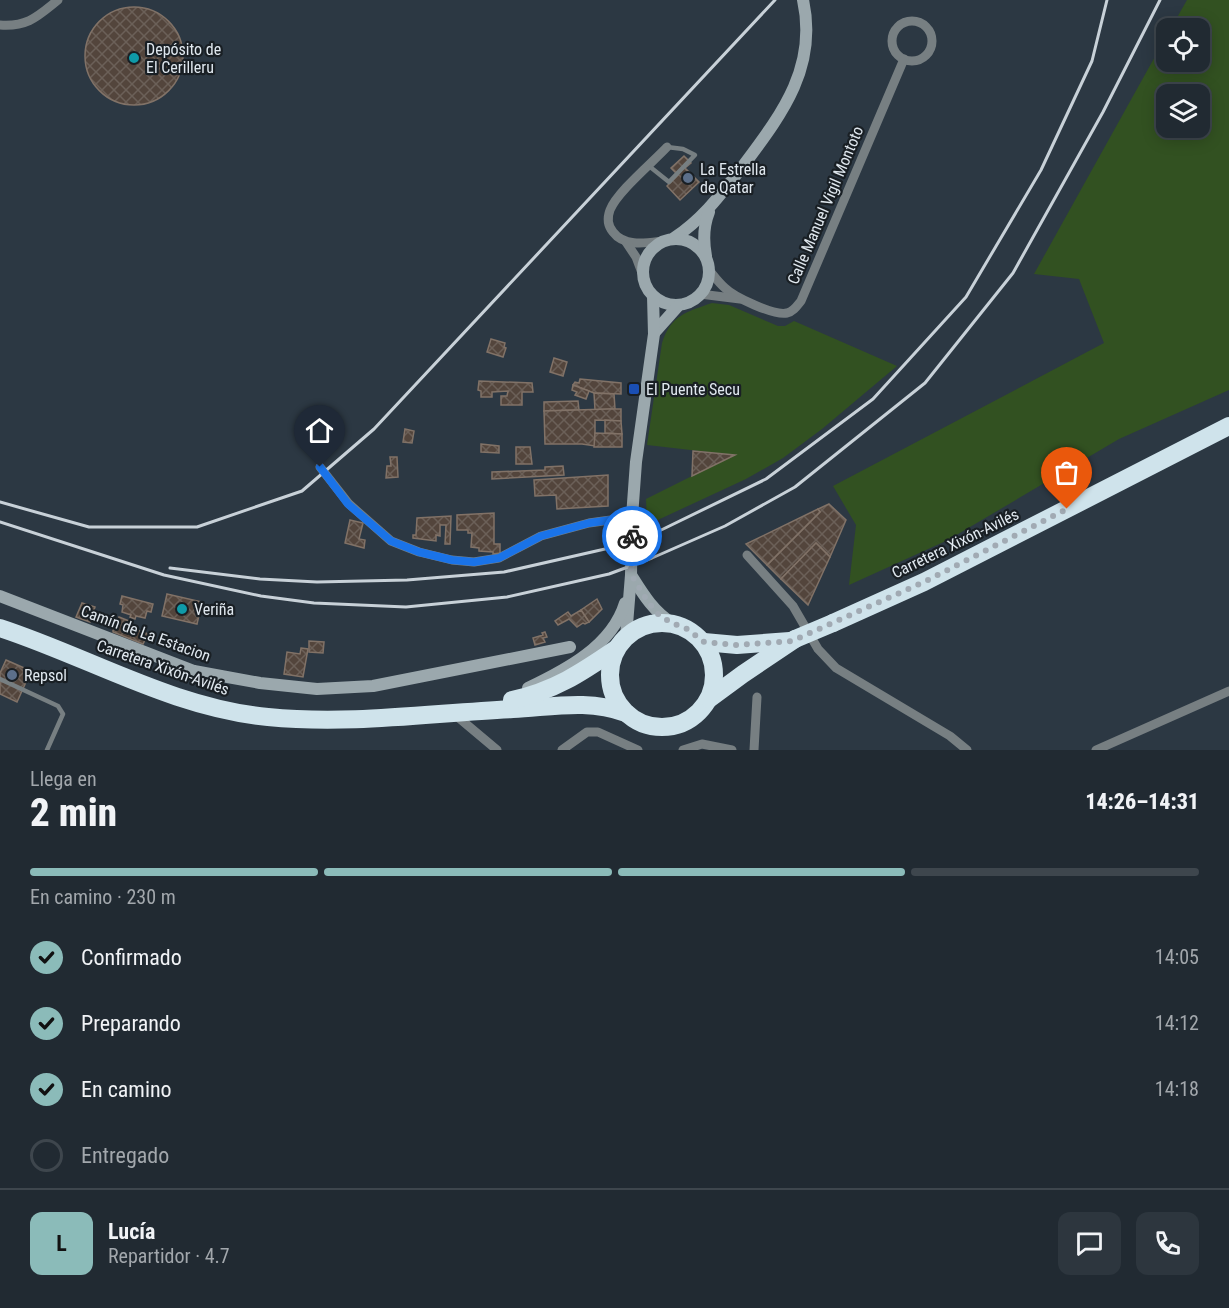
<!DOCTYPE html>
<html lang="es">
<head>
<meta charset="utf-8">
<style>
  :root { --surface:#212a32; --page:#2d363e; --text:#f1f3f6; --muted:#a2a7ac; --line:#3e464d; --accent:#8bbbb9 }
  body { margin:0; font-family:"Roboto Condensed",sans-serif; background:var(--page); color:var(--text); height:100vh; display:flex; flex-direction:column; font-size:22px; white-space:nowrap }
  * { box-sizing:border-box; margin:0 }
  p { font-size:20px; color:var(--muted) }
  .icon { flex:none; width:33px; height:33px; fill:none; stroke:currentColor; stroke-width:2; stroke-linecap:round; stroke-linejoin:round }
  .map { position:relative; height:750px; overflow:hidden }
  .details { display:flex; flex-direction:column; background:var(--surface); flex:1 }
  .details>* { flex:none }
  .buttons { position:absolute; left:1156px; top:18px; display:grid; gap:12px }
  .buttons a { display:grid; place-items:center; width:54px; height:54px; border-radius:12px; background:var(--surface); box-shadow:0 3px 15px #0003,0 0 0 2px var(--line); font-size:30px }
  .pin { position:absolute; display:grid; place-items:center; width:51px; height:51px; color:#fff; margin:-62px -26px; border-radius:50% 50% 50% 0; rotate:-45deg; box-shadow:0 0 6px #0007 }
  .pin .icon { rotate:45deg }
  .courier { position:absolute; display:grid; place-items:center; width:60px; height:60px; margin:-30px; border:4px solid #1a73e8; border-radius:50%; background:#fff; color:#222; box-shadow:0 2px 8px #0007 }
  .head em { font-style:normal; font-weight:800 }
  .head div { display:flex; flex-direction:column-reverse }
  .head { display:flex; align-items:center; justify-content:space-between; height:102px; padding:0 30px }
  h1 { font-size:39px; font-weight:800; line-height:45px }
  .bar { display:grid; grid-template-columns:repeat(4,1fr); gap:9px 6px; align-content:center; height:72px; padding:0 30px }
  .bar i { height:8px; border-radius:4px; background:var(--line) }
  .bar .selected { background:var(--accent) }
  .bar p { grid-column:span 4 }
  .line { display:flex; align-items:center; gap:15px; padding:0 30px; border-top:2px solid var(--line) }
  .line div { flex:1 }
  .round { display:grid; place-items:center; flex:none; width:63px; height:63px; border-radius:12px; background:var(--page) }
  ol { padding:0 30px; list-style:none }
  li { display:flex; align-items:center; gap:18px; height:66px }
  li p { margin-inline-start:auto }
  li .icon { padding:6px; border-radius:50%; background:var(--accent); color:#111; stroke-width:4 }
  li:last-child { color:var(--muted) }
  li i { width:33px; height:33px; border:3px solid var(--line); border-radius:50% }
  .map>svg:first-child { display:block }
</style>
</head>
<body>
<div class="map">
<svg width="1229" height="750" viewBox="0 0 1229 750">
  <defs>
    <pattern id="building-cross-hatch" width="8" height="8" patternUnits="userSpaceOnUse" patternTransform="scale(1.5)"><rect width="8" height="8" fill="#53453c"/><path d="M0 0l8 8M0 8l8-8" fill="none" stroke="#6b6058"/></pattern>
  </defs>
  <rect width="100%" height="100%" fill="#2c3843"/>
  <g fill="#325121" fill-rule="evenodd">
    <path d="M 1187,0 L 1229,0 L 1229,390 L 1119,439 L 948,540 L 849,585 L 856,525 L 833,486 L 1104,343 L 1079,279 L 1034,274 L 1167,35 L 1167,62 L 1200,62 L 1200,28 L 1171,28 ZM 1167,94 L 1200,94 L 1200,128 L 1167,128 Z"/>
    <path d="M 712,303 L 729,305 L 778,326 L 785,326 L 794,321 L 897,366 L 822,429 L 783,458 L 746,479 L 647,525 L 646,499 L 734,455 L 647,445 L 662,343 C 671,315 686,312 712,303 Z"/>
  </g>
  <g fill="url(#building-cross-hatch)" stroke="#817267" stroke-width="1.5">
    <circle cx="134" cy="56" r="49"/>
    <polygon points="684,156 691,163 685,168 699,182 680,200 667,186 678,175 671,168"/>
    <polygon points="491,339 505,343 504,347 506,348 503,357 487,352"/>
    <polygon points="554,358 567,362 563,376 550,372"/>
    <polygon points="580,379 621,383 621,394 594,393 573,385 575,382 579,383"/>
    <polygon points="479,381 532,383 533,392 522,392 522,405 501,405 501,396 507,396 508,391 492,392 492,397 481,397 481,391 478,390"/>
    <polygon points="573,385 589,391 586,399 575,395 577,392 572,390"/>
    <polygon points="594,393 614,394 615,409 595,410"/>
    <polygon points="578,401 579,410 544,411 544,402"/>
    <polygon points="608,409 621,409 621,421 595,420 595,446 582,444 545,444 544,411"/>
    <polygon points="605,420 621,421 622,434 605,433"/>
    <polygon points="405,429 414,431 412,443 403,442"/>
    <polygon points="595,433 622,434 622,447 594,447"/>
    <polygon points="481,444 499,446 499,453 481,452"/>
    <polygon points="516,447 530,447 532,464 516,464"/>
    <polygon points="693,451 735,455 692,476"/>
    <polygon points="390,457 397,457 398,477 386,478 387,466 391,466"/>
    <polygon points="563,466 564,475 492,479 492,472 545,470 545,467"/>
    <polygon points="608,475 608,506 557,509 556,495 535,496 534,480"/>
    <polygon points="829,504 846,520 830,557 816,543 781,579 767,565 820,512 818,509"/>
    <polygon points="818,509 820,512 767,565 746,544"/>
    <polygon points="494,513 494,544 500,544 500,553 493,554 493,552 479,551 479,548 471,547 472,533 468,533 468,530 457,530 457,515"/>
    <polygon points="451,516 450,544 445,544 446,525 440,525 440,536 436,535 436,541 413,538 413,535 416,535 417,518"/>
    <polygon points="350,520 363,523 359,539 365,540 364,548 345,543"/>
    <polygon points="816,543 830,557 808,605 781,579"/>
    <polygon points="167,594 202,602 197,624 162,616"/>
    <polygon points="122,596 153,604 151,612 147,611 145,618 136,616 135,619 130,617 131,615 122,612 123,605 120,604"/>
    <polygon points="597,599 602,609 589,622 581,610"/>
    <polygon points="82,603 95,607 90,622 76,617"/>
    <polygon points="581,610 589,622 585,624 583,623 577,627 569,619 558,625 555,621 568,612 571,616"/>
    <polygon points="119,617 129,621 127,626 148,634 143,644 113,632 113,625 115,626"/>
    <polygon points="545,632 547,637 543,638 545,642 535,645 533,638 543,635 542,633"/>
    <polygon points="309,641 324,642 323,653 309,652"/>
    <polygon points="301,648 308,649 303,677 284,674 287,652 300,654"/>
    <polygon points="6,660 31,671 17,702 0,694 0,673"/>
  </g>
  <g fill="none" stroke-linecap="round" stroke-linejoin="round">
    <g stroke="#777f82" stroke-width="4.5">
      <polyline points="649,166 669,182 695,155 683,149 667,147"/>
      <polyline points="0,679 58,706 63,714 47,750"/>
    </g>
    <g stroke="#777f82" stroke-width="9">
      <circle cx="912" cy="41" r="20"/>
      <path d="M 0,25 C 28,27 38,16 58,0"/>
      <path d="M 662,241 C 646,243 624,247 613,232 C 608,226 607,218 610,210 C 617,192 652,163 667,147"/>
      <polyline points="626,242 636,257 642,273"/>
      <path d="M 709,270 C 714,276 719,283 725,288 C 734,297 774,316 787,313 C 793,312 797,306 801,301 L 904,59"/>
      <polyline points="700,294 740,299"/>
      <polyline points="320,467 349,504 391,541 419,552 452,560 474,562 499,558 541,536 589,523 632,517"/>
      <polyline points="747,555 793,606 818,649 836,668 950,736 967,750"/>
      <polyline points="453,713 497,750"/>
      <polyline points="562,750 587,732 598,732 638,750"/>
      <polyline points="683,750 702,744 732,750"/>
      <polyline points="754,750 757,697"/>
      <polyline points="1096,750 1229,691"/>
    </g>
    <g stroke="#9ba8ad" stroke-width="12">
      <path d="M 674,238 C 704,218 721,194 743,166 C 781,115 818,68 803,0"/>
      <circle cx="676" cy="272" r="33"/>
      <path d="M 706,256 C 703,240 703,227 709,212"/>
      <polyline points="654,333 678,306"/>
      <path d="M 631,575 C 643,594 653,611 672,623"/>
      <polyline points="0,596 194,671 260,683 317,689 373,686 570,647"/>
      <polyline points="626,637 631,575 632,517 636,462 654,334 653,296"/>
      <path d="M 528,688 C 566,670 612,646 625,603"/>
    </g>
    <g stroke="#cfe3eb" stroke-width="18">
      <circle cx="662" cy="675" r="52"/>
      <polyline points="833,623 924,582 1229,426"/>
      <path d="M 0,628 C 89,657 173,708 268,717 C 350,725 431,713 513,709 C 553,707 588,699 626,713"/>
      <polyline points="704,642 737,645 790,641"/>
      <polyline points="709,699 743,674 795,639"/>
      <path d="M 512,700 C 554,691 581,673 616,649"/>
    </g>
    <g stroke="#c8d1d8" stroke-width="3">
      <polyline points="0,502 89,527 197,527 302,491 374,429 775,0"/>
      <polyline points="0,522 164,575 261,596 314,603 406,607 507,597 609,574 652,558 725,526 795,487 925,383 1013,273 1103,112 1160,0"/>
      <polyline points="170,568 260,579 317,582 407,580 504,572 605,549 655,533 766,479 873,399 966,297 1041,170 1092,61 1107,0"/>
    </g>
    <polyline stroke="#cfe3eb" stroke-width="18" points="795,639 833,623"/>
  </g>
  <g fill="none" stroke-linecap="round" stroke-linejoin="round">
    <polyline stroke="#a1aab3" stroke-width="6" stroke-dasharray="0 10.8" points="632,536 631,574 648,602 659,615 672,623 687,629 704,642 737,645 792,641 924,582 1067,509"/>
    <polyline stroke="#1a73e8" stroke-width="8" points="320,467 348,504 391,541 419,552 452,560 474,562 499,558 541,536 589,523 632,517 632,536"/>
  </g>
  <g fill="#0f9aa8" stroke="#191f24" stroke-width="2">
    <circle cx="134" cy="58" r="6"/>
    <circle cx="182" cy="609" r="6"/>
  </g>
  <g fill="#5c6f8a" stroke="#191f24" stroke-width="2">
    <circle cx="688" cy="178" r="6"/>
    <circle cx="12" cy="675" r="6"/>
  </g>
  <rect fill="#1a4fb4" stroke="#191f24" stroke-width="2" x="628" y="383" width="12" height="12" rx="3"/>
  <g text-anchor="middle" stroke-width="4.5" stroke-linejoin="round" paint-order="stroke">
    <g font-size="16" fill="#e0e8ef" stroke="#191f24" text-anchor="start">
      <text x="146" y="55">Depósito de<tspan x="146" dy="18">El Cerilleru</tspan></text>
      <text x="700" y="175">La Estrella<tspan x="700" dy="18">de Qatar</tspan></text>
      <text x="646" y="395">El Puente Secu</text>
      <text x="194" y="615">Veriña</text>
      <text x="24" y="681">Repsol</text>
    </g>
    <g font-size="16" fill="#e0e8ef" stroke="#191f24">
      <text transform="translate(825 205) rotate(-67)" y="6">Calle Manuel Vigil Montoto</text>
      <text transform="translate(955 543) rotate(-26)" y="6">Carretera Xixón-Avilés</text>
      <text transform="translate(146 633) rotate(20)" y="6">Camín de La Estacion</text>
      <text transform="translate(163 667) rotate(19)" y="6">Carretera Xixón-Avilés</text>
    </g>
  </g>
</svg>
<div class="buttons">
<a><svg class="icon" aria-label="locate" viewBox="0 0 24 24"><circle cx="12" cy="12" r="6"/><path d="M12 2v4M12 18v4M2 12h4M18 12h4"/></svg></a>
<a><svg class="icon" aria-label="layers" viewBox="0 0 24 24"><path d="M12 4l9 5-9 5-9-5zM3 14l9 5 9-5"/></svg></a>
</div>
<div class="pin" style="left:1067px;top:509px;background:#ea580c"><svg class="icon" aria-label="bag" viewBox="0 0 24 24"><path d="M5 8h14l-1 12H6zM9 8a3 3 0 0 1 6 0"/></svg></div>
<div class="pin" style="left:320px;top:467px;background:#1f2937"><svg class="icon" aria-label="home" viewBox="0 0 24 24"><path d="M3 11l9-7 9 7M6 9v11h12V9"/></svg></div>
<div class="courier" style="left:632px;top:536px"><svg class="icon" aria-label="bike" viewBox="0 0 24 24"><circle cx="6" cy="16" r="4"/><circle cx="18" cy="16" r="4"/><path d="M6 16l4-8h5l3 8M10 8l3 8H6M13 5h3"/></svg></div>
</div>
<section class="details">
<div class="head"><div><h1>2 min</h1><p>Llega en</p></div><em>14:26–14:31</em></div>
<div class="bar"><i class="selected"></i><i class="selected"></i><i class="selected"></i><i></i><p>En camino · 230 m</p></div>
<ol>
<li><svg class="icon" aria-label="check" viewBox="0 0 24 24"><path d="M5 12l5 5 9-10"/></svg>Confirmado<p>14:05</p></li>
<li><svg class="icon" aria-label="check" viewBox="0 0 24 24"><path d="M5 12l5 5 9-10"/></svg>Preparando<p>14:12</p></li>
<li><svg class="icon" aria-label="check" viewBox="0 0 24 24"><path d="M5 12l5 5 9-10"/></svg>En camino<p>14:18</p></li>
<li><i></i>Entregado</li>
</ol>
<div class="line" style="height:108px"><b class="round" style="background:var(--accent);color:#111">L</b><div><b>Lucía</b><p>Repartidor · 4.7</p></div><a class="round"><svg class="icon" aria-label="chat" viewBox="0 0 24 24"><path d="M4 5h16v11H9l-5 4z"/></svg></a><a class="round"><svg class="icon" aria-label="phone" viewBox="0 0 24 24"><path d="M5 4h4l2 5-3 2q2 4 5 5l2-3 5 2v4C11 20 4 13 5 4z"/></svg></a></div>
</section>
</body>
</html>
